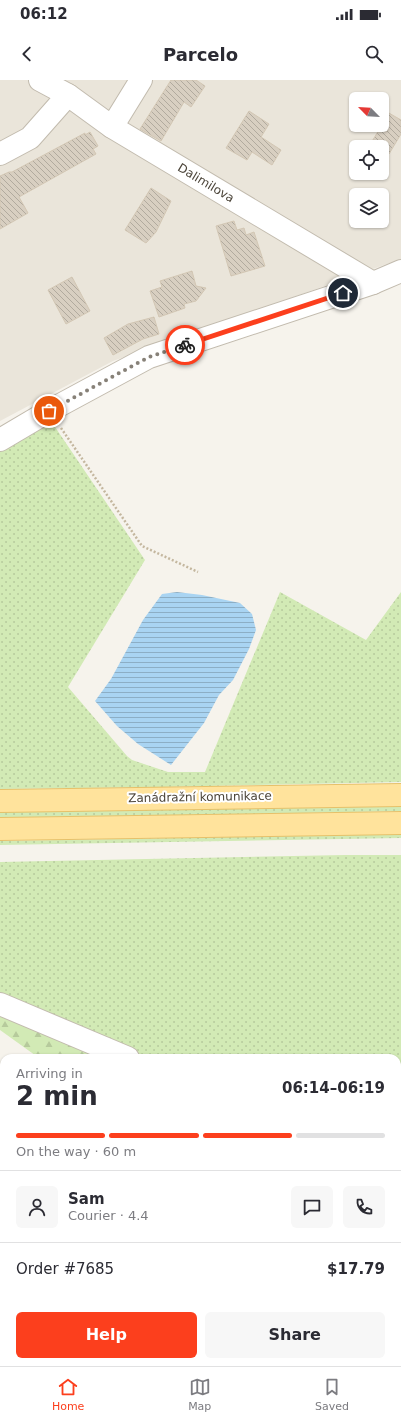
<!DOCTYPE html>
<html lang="en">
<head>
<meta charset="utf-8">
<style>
  :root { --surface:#fff; --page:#f7f7f7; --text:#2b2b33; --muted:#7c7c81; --line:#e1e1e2; --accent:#fc3f1d }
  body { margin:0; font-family:"DejaVu Sans",sans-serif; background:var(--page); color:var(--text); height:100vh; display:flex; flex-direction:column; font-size:15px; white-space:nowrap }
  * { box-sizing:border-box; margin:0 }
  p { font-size:13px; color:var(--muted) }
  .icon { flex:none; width:22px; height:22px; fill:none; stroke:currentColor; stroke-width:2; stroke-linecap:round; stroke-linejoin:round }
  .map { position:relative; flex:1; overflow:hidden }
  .side { position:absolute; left:0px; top:974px; width:401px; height:312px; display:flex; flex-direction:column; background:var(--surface); border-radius:12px 12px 0 0; box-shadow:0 1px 3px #0004 }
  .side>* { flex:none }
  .needle { width:26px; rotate:294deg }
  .fabs { position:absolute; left:349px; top:12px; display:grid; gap:8px }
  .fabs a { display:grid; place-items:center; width:40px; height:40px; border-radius:6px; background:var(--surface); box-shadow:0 1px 3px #0004; font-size:20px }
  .pin { position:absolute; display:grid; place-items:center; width:34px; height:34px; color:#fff; margin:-17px; border:2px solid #fff; border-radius:50%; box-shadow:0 1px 4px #0007 }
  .courier { position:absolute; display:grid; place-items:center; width:40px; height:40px; margin:-20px; border:3px solid #fc3f1d; border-radius:50%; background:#fff; color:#222; box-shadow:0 1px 5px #0007 }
  .head em { font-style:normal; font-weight:600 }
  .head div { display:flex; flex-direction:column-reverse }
  .head { display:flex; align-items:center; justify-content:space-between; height:68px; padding:0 16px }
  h1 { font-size:26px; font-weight:600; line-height:30px }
  .bar { display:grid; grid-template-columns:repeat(4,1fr); gap:6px 4px; align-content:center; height:48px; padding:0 16px }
  .bar i { height:5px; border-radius:3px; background:var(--line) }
  .bar .active { background:var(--accent) }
  .bar p { grid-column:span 4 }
  .line { display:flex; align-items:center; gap:10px; padding:0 16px; border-top:1px solid var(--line) }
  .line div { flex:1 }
  .round { display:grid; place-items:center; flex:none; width:42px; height:42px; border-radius:6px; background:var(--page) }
  .action { display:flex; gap:8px; margin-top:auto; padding:8px 16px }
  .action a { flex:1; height:46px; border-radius:6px; background:var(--accent); color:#fff; font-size:16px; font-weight:600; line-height:46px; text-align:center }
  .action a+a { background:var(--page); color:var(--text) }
  .status { display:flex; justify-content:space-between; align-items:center; height:28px; padding:0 20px; background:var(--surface); direction:ltr }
  .status svg { height:11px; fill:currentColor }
  header { display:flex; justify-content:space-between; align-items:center; height:52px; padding:0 16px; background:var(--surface); font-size:18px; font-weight:600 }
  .tabs { display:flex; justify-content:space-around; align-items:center; height:56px; border-top:1px solid var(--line); background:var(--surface); font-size:11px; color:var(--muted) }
  .tabs a { display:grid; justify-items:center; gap:2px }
  .tabs .active { color:var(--accent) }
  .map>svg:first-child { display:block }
</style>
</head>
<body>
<div class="status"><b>06:12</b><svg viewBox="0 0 49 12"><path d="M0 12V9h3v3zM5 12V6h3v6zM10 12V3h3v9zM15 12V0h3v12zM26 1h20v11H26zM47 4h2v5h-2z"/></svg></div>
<header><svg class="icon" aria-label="back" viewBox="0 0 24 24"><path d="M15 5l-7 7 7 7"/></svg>Parcelo<svg class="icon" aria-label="search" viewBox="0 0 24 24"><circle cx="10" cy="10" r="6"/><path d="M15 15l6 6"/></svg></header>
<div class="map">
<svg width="401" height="1286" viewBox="0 0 401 1286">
  <defs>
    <pattern id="grass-dots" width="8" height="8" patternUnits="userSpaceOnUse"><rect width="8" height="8" fill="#d2eab5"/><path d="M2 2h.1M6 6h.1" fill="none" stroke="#b6ca9c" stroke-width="1.8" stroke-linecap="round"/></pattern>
    <pattern id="forest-firs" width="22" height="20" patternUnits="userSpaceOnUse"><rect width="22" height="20" fill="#d2eab5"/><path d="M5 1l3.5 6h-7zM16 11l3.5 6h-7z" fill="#b6ca9c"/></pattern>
    <pattern id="water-rules" width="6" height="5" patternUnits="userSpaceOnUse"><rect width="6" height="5" fill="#a9d4f2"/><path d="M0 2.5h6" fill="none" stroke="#8caec5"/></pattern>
    <pattern id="building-back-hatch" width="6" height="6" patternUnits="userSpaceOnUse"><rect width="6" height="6" fill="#d8cfc1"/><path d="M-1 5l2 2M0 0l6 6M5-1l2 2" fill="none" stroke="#b1aa9e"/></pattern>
  </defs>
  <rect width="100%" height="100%" fill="#f6f3ec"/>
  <path fill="#eae5da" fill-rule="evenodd" d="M 0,0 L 401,0 L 401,179 L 113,281 L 0,341 ZM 356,19 L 382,19 L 382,45 L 356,45 ZM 356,67 L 382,67 L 382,93 L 356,93 ZM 356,115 L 382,115 L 382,141 L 356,141 Z"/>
  <g fill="url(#grass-dots)">
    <polygon points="51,341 145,480 68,607 127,676 132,680 168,692 205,692 280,512 366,560 401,512 401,702 162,707 0,709 0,367"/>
    <polygon points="401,724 401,731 0,739 0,731"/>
    <polygon points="401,754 401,758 0,765 0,761"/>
    <polygon points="345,775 401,775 401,1089 397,1087 397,978 142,978 0,915 0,782"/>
  </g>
  <polygon fill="url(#forest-firs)" points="0,930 109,978 39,978 0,950"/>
  <polygon fill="url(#water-rules)" points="177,512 202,515 240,523 252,534 256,550 249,569 233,600 219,615 204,643 171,685 138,664 117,646 95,621 111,599 143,540 162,514"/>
  <g fill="url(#building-back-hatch)" stroke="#d3c7b4">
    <polygon points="171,0 196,0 205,6 191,27 184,22 161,61 140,49"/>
    <polygon points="382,29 401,40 401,54 389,74 382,70 382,67 378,67 371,63 382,45"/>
    <polygon points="249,31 269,44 261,57 281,70 272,85 252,72 247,80 226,68"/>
    <polygon points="90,52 98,66 93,69 96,74 19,117 28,133 0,149 0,96 9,92 12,92 85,53 85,55"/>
    <polygon points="151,108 171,121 156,152 146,163 125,150"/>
    <polygon points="234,141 237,150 244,148 246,155 254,152 265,186 231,196 216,146"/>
    <polygon points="192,191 196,206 206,208 196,221 184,224 185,228 159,237 150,211 162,207 160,201"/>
    <polygon points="72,197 90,231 66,244 48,210"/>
    <polygon points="154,237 159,254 143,259 113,275 104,258 128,244"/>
  </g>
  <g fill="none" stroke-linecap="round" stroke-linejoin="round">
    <g stroke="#c2bbae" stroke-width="24">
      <g id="minor">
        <polyline points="40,0 68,15 112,47 373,203"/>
        <polyline points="112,47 141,0"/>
        <polyline points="0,74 30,58 68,15"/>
        <polyline points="0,360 49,331 149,277 373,203 401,191"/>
        <polyline points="0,924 128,978"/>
        <polyline points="397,1095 401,1097"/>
      </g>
    </g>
    <g stroke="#e6c16a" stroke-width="24">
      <g id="major">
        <polyline points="0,721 401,715"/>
        <polyline points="0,749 401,743"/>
      </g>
    </g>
    <polyline stroke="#c4b79f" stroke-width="2.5" stroke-dasharray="2 2" stroke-linecap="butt" points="61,348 142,466 198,492"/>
    <use href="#minor" stroke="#fff" stroke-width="22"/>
    <use href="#major" stroke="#ffe39c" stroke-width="22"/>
    <g stroke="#9a9a9a" stroke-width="4.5">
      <g id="rail">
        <polyline points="0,1212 4,1212"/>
        <polyline points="0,1245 4,1246"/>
        <polyline points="89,1282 96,1286"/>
        <polyline points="321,1282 332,1286"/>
      </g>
    </g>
    <use href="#rail" stroke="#fff" stroke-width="3" stroke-dasharray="9" stroke-linecap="butt"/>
  </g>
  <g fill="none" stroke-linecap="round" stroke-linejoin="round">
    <polyline stroke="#878178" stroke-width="4" stroke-dasharray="0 7.2" points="49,331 149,277 185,265"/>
    <polyline stroke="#fc3f1d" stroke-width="5" points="185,265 343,213"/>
  </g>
  <g text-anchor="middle" stroke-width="4" stroke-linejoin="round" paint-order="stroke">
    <g font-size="12" fill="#4b4439" stroke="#fff">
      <text transform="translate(206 103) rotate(31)" y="4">Dalimilova</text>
      <text transform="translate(200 717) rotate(-1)" y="4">Zanádražní komunikace</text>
    </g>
  </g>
</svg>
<div class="fabs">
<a><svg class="needle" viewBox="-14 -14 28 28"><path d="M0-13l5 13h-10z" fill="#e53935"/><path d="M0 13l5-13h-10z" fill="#7c7c81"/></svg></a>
<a><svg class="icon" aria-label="locate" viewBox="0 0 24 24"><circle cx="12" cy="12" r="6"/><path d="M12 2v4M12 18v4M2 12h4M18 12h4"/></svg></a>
<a><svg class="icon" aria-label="layers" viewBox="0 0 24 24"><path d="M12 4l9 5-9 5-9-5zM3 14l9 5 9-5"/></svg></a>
</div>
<div class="pin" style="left:49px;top:331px;background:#ea580c"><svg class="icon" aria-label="bag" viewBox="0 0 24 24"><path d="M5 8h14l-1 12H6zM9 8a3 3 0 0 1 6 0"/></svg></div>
<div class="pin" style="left:343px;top:213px;background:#1f2937"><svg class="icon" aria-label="home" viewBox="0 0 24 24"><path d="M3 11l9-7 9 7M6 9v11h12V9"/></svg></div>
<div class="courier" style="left:185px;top:265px"><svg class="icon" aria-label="bike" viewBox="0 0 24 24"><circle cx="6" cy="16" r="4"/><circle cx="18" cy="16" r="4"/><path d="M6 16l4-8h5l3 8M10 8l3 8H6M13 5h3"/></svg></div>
<section class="side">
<div class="head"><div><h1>2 min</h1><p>Arriving in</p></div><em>06:14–06:19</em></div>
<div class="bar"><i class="active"></i><i class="active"></i><i class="active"></i><i></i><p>On the way · 60 m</p></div>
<div class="line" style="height:72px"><a class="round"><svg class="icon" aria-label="person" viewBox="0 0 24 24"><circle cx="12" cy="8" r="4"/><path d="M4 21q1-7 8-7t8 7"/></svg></a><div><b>Sam</b><p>Courier · 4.4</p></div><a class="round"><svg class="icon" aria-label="chat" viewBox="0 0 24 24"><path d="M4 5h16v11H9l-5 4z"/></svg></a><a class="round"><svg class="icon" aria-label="phone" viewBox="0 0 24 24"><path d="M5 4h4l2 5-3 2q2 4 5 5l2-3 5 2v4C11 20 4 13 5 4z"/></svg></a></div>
<div class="line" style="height:52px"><div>Order #7685</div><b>$17.79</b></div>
<div class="action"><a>Help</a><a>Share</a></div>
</section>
</div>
<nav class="tabs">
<a class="active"><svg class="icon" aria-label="home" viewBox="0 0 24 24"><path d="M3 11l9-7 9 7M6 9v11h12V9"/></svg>Home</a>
<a><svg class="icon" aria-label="map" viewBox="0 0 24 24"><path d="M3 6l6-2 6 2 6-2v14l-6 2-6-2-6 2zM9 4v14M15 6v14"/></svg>Map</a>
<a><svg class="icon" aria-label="saved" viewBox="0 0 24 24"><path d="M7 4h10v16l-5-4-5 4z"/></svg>Saved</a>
</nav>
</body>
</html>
